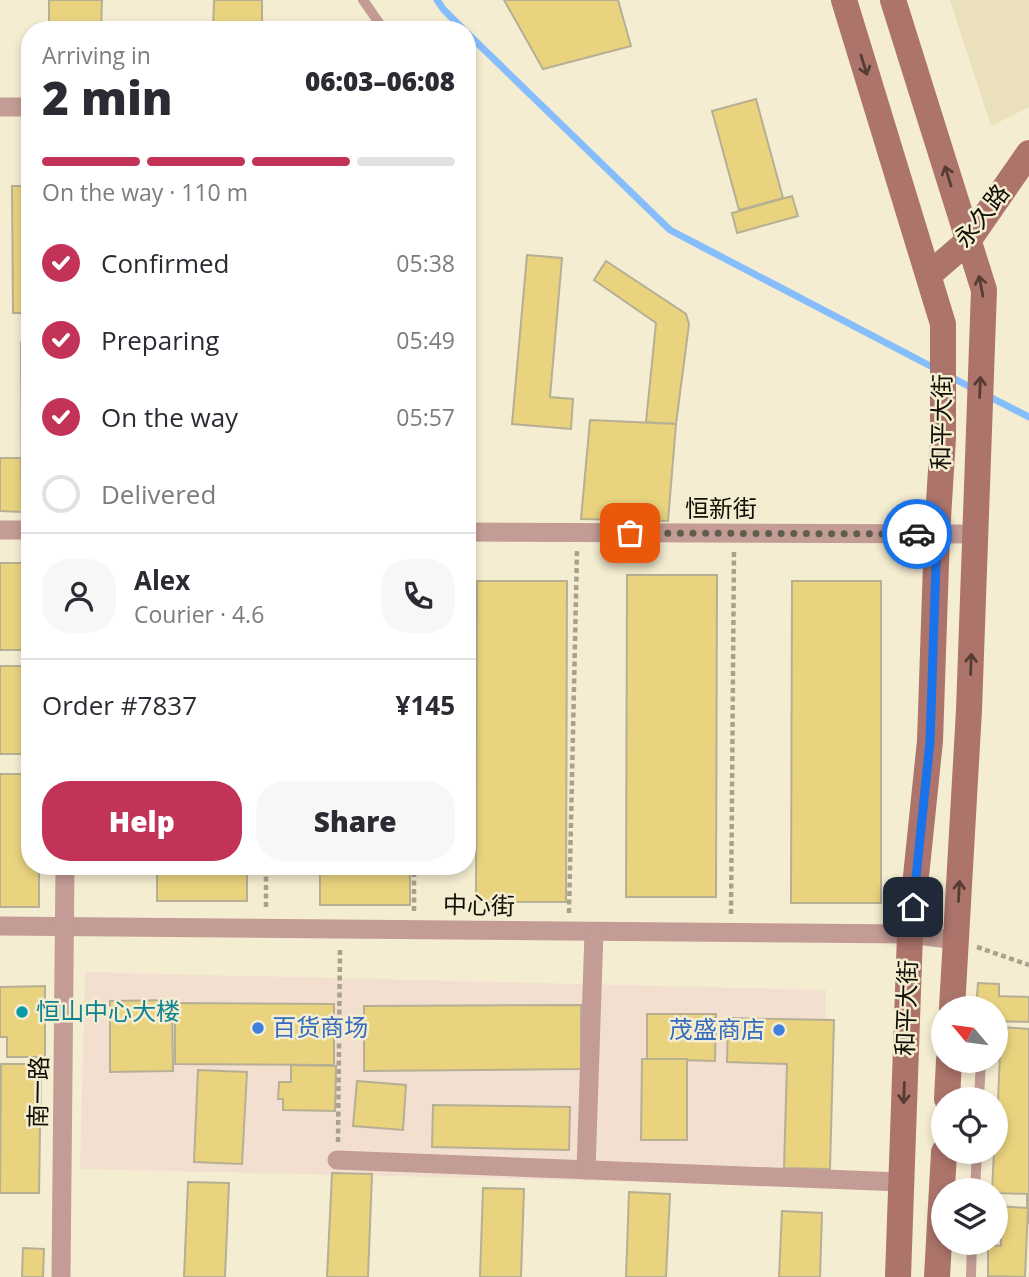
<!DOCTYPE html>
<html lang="en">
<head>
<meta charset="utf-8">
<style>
  :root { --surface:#fff; --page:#f7f7f7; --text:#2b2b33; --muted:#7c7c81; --line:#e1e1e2; --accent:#c33357 }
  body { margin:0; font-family:"Open Sans","Noto Sans SC",sans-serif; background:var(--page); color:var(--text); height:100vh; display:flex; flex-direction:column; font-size:26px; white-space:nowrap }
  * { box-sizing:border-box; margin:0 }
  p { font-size:23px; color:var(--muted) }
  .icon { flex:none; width:38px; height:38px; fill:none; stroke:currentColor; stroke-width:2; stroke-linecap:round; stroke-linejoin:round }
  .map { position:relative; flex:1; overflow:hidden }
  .drawer { position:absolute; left:21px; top:21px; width:455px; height:854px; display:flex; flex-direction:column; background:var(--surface); border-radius:28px; box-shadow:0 4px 10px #0003 }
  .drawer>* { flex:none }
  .needle { width:46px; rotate:299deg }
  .buttons { position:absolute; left:931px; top:996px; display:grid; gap:14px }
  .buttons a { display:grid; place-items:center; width:77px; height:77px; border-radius:50%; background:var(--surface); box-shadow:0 4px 10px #0003; font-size:35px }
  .pin { position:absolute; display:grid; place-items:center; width:60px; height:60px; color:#fff; margin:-30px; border-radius:14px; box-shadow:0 4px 10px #0006 }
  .courier { position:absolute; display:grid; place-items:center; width:70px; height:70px; margin:-35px; border:5px solid #1a73e8; border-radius:50%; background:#fff; color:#222; box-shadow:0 2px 9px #0007 }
  .headline em { font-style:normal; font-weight:800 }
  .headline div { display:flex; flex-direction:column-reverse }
  .headline { display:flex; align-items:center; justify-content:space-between; height:119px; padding:0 21px }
  h1 { font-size:46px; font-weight:800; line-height:52px }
  .bar { display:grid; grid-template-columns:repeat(4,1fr); gap:10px 7px; align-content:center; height:84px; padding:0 21px }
  .bar i { height:9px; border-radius:5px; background:var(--line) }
  .bar .active { background:var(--accent) }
  .bar p { grid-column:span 4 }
  .line { display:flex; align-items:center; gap:18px; padding:0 21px; border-top:2px solid var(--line) }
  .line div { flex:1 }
  .round { display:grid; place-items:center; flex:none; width:74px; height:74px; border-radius:28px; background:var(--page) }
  ol { padding:0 21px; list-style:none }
  li { display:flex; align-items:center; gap:21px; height:77px }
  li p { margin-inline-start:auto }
  li .icon { padding:7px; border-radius:50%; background:var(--accent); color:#fff; stroke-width:4 }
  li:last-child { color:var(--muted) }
  li i { width:38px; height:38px; border:4px solid var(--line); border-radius:50% }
  .action { display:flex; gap:14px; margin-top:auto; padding:14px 21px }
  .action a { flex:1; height:80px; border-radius:28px; background:var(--accent); color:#fff; font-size:28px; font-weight:800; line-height:80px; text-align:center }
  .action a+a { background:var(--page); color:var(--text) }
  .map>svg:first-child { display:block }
</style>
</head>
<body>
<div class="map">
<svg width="1029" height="1277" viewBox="0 0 1029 1277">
  <rect width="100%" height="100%" fill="#f5edd1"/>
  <polygon fill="#f3dfd0" points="85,972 826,990 821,1186 80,1169"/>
  <polygon fill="#eae0bc" points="950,0 1029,0 1029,107 991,126"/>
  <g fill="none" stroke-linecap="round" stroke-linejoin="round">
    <g stroke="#86bdfc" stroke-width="7">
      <polyline points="437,0 444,10 464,30"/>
      <polyline points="467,33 670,230 938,370"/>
      <polyline points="949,376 976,390"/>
      <polyline points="986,395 1029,417"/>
    </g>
  </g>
  <g fill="#e9d37f" stroke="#b7af94" stroke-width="2">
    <polygon points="49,0 102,0 101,30 49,30"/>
    <polygon points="214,0 262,0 262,30 213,30"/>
    <polygon points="504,0 618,0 631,46 543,69"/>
    <polygon points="756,99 783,198 739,210 712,111"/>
    <polygon points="12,186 30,186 30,313 13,313"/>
    <polygon points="792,196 798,216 737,233 732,213"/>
    <polygon points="527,255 562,258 550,397 573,399 571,429 512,424"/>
    <polygon points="606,261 686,314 689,324 676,424 646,422 656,323 594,280"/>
    <polygon points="30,342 30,512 22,512 21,343"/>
    <polygon points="590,420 676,424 668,521 581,519"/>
    <polygon points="0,458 21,458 22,512 0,511"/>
    <rect x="0" y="563" width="30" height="87"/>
    <polygon points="627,575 717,575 716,897 626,897"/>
    <polygon points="477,581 567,581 566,902 476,902"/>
    <polygon points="792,581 881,581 881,903 791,903"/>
    <rect x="0" y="666" width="30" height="88"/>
    <polygon points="0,774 30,774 30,866 39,866 39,907 0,907"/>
    <rect x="157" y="866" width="90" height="35"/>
    <rect x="320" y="866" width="90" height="39"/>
    <polygon points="978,983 999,984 999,996 1029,997 1029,1022 996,1021 996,1008 976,1008"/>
    <polygon points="45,986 45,1057 7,1057 7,1037 0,1037 0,987"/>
    <polygon points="172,1000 173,1071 110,1072 110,1001"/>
    <polygon points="175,1003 334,1004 334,1065 175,1064"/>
    <polygon points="581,1005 581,1069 364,1071 364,1006"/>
    <polygon points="647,1014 716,1014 715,1061 647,1059"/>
    <polygon points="728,1018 834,1020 830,1169 784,1168 787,1064 727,1062"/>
    <polygon points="1001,1027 1029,1029 1029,1194 996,1193 996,1190 992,1190 994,1152 996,1152"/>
    <polygon points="642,1059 687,1059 687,1140 641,1140"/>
    <polygon points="1,1064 41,1064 39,1193 0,1193"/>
    <polygon points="291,1065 336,1066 335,1111 283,1110 283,1099 278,1099 279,1082 291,1082"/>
    <polygon points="198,1070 247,1072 242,1164 194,1162"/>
    <polygon points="357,1081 406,1085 403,1130 353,1126"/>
    <polygon points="433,1105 570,1107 569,1150 432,1147"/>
    <polygon points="332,1173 372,1174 368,1277 327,1277"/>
    <polygon points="188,1182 229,1183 225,1277 184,1277"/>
    <polygon points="483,1188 524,1189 521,1277 480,1277"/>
    <polygon points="629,1192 670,1194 666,1277 626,1277"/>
    <rect x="1027" y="1194" width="2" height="29"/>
    <polygon points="996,1206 1028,1208 1025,1277 988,1276 988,1245 1001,1246 1001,1225 996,1225"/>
    <polygon points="782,1211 822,1213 820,1277 779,1277"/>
    <polygon points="23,1248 44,1249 43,1277 22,1277"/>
  </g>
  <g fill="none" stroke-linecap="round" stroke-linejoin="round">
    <g stroke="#a8a28c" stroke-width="4.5" stroke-dasharray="5 3.5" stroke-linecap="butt">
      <polyline points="266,907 266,866"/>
      <polyline points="414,911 414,866"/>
      <polyline points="569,913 577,551"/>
      <polyline points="731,914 734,552"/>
      <polyline points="977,947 1029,965"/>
      <polyline points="338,1142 340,948"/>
    </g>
    <g stroke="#c39c95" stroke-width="10">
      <polyline points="363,0 384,30"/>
      <polyline points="979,1099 981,1060"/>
      <polyline points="975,1190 977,1152"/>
      <polyline points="971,1277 972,1242"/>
    </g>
    <g stroke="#c39c95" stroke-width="19">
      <polyline points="0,107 30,107"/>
      <polyline points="0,530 30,530"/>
      <polyline points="467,532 975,534"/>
      <polyline points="0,926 910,934 956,940"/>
      <polyline points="337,1160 901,1182"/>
      <polyline points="586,1170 594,932"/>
      <polyline points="61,1277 65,866"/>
    </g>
    <g stroke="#ac746b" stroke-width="26">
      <polyline points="844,0 943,324 943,438 937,534 930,741 910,934 898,1277"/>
      <polyline points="893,0 984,290 969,710 952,1008"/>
      <polyline points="930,274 968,241 1029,153"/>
      <polyline points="947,1099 949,1060"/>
      <polyline points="937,1277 944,1152"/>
    </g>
  </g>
  <defs><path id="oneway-shaft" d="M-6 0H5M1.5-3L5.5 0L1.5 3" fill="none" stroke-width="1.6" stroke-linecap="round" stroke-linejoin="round" transform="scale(1.75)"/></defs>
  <g stroke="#573c33">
    <use href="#oneway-shaft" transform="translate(864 65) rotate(73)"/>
    <use href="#oneway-shaft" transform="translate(948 176) rotate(-107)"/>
    <use href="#oneway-shaft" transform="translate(981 286) rotate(-101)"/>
    <use href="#oneway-shaft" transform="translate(980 387) rotate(-88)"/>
    <use href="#oneway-shaft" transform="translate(971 664) rotate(-88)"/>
    <use href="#oneway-shaft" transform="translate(959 891) rotate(-87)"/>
    <use href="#oneway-shaft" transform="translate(904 1093) rotate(92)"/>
  </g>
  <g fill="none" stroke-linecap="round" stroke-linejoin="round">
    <polyline stroke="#615d4d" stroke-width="7" stroke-dasharray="0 12.6" points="630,533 917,534"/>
    <polyline stroke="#1a73e8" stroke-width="9" points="913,907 930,741 937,534 917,534"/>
  </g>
  <circle fill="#0f9aa8" stroke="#f5edd1" stroke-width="2.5" cx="22" cy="1012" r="7"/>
  <g fill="#3f7fe0" stroke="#f5edd1" stroke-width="2.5">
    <circle cx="258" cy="1028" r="7"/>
    <circle cx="779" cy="1030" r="7"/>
  </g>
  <g text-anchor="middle" stroke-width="5" stroke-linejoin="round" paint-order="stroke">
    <g font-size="24" fill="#110f06" stroke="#f5edd1">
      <text transform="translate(982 216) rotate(-52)" y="8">永久路</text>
      <text transform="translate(942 422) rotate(-89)" y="8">和平大街</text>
      <text x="721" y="517">恒新街</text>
      <text transform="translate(479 906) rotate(1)" y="8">中心街</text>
      <text transform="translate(907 1008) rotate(-88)" y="8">和平大街</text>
      <text transform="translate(39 1092) rotate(-89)" y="8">南一路</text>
    </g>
    <g font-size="24" fill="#0d838f" stroke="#f5edd1" text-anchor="start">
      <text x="36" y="1020">恒山中心大楼</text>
    </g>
    <g font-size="24" fill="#366cbe" stroke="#f5edd1" text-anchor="start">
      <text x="272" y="1036">百货商场</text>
      <text x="765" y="1038" text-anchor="end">茂盛商店</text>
    </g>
  </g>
</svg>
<div class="buttons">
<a><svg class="needle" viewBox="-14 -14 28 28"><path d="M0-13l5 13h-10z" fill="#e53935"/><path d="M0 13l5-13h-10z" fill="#7c7c81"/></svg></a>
<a><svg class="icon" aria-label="locate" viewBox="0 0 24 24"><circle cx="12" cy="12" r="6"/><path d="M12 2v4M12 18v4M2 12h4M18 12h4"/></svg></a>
<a><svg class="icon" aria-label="layers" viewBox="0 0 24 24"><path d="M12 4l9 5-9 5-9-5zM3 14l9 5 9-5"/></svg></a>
</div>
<div class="pin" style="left:630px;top:533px;background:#ea580c"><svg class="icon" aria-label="bag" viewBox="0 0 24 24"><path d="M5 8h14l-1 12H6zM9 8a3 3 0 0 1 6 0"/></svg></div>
<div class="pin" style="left:913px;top:907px;background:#1f2937"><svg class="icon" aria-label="home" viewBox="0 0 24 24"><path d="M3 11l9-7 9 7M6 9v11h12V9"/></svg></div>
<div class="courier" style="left:917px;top:534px"><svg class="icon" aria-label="car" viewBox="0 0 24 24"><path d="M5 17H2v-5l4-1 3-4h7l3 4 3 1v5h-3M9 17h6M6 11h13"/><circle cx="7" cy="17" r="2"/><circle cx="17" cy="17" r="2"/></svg></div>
<section class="drawer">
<div class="headline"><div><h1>2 min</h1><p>Arriving in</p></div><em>06:03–06:08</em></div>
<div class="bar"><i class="active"></i><i class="active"></i><i class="active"></i><i></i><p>On the way · 110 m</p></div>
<ol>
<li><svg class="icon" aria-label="check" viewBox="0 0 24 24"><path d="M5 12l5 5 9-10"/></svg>Confirmed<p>05:38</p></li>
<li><svg class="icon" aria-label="check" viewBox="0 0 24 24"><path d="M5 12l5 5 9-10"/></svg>Preparing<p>05:49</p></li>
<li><svg class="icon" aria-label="check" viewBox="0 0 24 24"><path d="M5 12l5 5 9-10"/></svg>On the way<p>05:57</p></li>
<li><i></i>Delivered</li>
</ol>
<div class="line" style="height:126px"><a class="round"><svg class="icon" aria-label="person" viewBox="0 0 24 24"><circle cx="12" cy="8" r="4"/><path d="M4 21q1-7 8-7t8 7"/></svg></a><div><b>Alex</b><p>Courier · 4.6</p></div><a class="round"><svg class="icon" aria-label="phone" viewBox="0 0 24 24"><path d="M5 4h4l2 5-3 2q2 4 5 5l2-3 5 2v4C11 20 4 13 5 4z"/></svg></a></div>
<div class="line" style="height:91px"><div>Order #7837</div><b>¥145</b></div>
<div class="action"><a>Help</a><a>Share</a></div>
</section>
</div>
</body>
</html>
